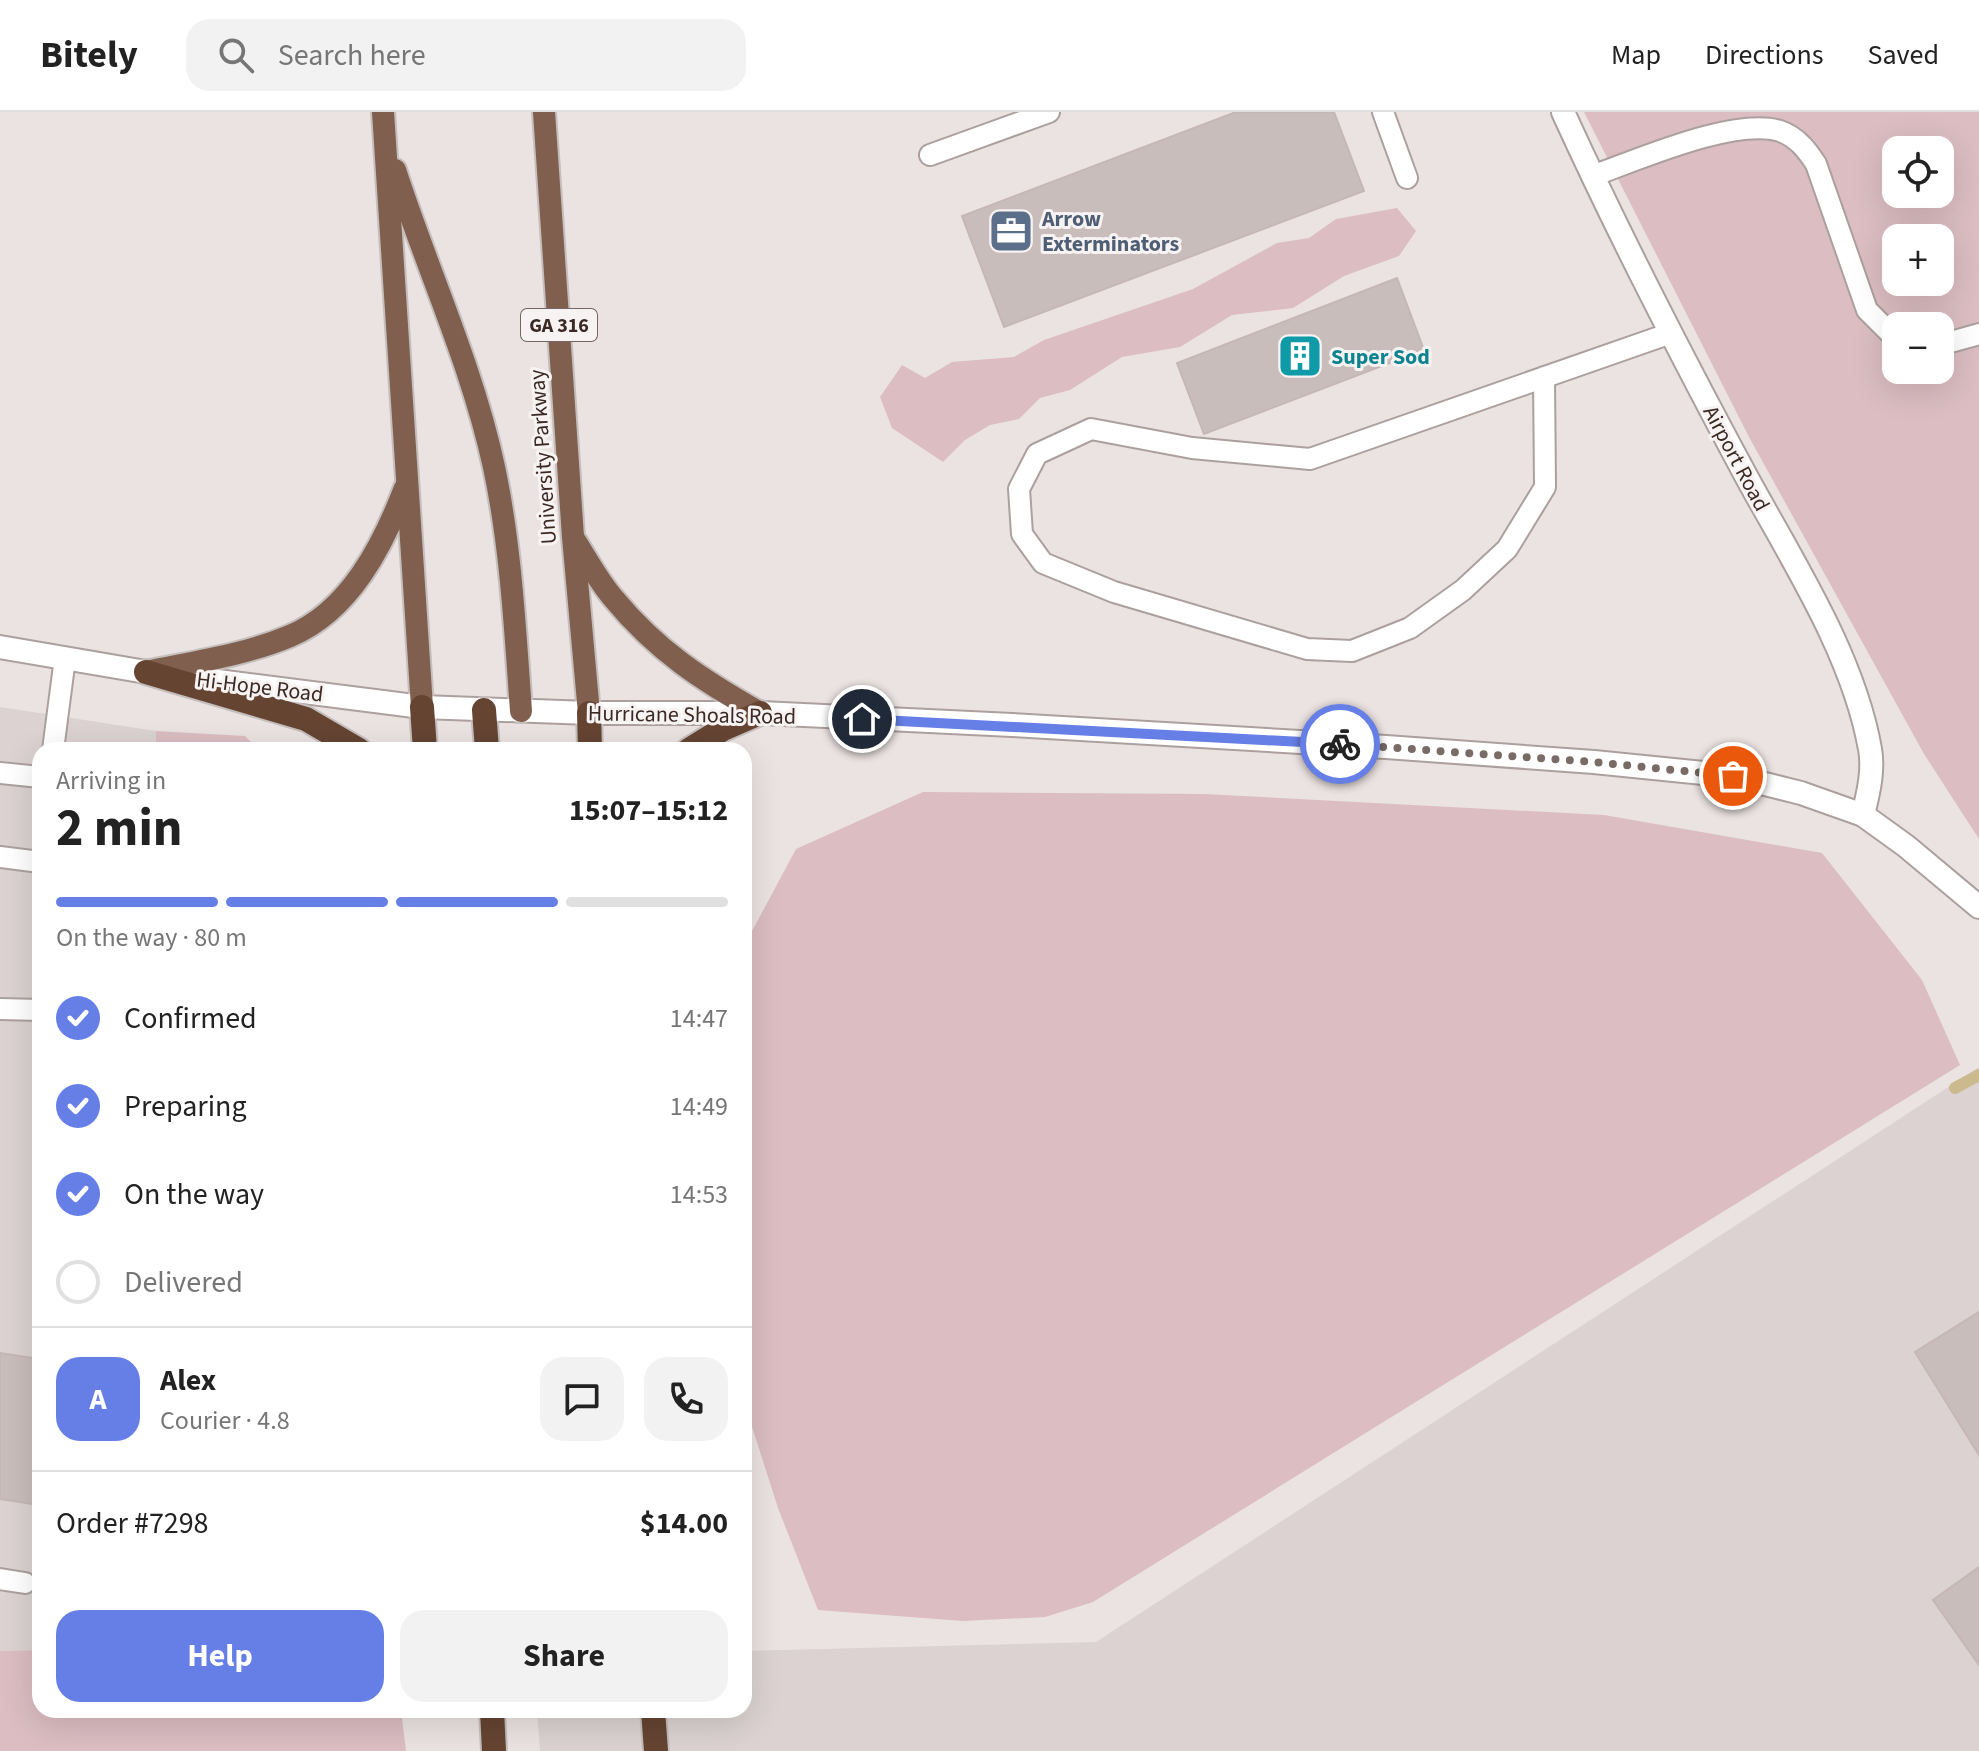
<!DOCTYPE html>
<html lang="en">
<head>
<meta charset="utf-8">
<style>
  :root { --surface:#fff; --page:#f2f2f2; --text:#222; --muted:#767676; --line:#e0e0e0; --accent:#657fe6 }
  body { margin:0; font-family:"Source Sans 3",sans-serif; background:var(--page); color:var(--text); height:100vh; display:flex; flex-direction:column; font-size:30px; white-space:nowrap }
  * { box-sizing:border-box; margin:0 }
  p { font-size:26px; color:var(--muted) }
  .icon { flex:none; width:44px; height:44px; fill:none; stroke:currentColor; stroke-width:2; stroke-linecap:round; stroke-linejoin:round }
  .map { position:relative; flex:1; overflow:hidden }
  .side { position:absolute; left:32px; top:630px; width:720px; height:976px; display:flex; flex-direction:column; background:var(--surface); border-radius:24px; box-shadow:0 8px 32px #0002 }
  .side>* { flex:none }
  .fabs { position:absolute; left:1882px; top:24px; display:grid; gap:16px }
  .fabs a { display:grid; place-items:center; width:72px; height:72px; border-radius:16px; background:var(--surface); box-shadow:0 8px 32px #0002; font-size:40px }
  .pin { position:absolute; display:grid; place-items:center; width:68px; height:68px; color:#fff; margin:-34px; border:4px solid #fff; border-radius:50%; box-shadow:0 2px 8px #0007 }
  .courier { position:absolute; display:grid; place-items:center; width:80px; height:80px; margin:-40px; border:6px solid #657fe6; border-radius:50%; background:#fff; color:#222; box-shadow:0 2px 10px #0007 }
  .overview em { font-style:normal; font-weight:700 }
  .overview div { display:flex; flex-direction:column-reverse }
  .overview { display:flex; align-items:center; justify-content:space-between; height:136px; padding:0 24px }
  h1 { font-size:52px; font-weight:700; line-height:60px }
  .bar { display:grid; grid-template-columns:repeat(4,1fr); gap:12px 8px; align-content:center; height:96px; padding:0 24px }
  .bar i { height:10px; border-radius:6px; background:var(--line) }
  .bar .on { background:var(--accent) }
  .bar p { grid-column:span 4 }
  .line { display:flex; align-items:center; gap:20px; padding:0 24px; border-top:2px solid var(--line) }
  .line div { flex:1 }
  .round { display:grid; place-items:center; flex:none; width:84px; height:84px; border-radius:24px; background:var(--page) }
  ol { padding:0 24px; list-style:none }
  li { display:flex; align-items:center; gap:24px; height:88px }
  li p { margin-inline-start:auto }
  li .icon { padding:8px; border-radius:50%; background:var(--accent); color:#fff; stroke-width:4 }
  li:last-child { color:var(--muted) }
  li i { width:44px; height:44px; border:4px solid var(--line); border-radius:50% }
  .action { display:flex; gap:16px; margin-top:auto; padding:16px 24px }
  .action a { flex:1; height:92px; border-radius:24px; background:var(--accent); color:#fff; font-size:32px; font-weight:700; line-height:92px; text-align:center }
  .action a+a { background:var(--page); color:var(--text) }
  header { display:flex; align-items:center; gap:48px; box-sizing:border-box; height:112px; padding:0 40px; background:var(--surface); border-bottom:2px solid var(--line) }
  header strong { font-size:38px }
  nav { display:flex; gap:44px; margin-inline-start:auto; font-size:28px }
  .search { width:560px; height:72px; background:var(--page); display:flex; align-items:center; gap:20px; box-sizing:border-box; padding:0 28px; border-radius:24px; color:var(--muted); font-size:30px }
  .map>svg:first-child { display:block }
</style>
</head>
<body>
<header>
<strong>Bitely</strong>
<div class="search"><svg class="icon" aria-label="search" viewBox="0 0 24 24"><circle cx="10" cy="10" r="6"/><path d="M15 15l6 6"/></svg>Search here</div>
<nav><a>Map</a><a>Directions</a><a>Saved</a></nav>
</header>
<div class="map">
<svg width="1979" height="1639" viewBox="0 0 1979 1639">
  <rect width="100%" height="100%" fill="#ebe3e2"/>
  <g fill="#dbd2d1">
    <polygon points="0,595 156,619 156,638 40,638 40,1538 0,1539"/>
    <polygon points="1979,955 1979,1639 540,1639 537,1598 744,1598 744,1539 1096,1530"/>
  </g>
  <g fill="#dbbdc2" fill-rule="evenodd">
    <path d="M 1584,0 L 1979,0 L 1979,727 L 1924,642 L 1749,325 ZM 1896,38 L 1940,38 L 1940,82 L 1896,82 ZM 1896,126 L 1940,126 L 1940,170 L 1896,170 ZM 1896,214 L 1940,214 L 1940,258 L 1896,258 Z"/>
    <polygon points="1397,96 1416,119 1399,144 1344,164 1293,196 1232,203 1180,235 1122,245 1070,278 1040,286 1019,307 990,313 965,328 943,350 892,316 880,285 902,253 925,266 952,250 1014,245 1044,228 1193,177 1277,131 1309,126 1336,107"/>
    <polygon points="156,619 245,624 259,638 156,638"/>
    <polygon points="923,680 1204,682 1604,703 1822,741 1922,868 1960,953 1093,1490 1045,1505 963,1509 818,1498 778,1396 744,1290 744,834 796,737"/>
    <polygon points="40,1538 40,1598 401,1598 406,1639 0,1639 0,1539"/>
  </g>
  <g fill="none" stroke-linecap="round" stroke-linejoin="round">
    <polyline stroke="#ccba8f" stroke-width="12" points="1955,976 1979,963"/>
  </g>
  <g fill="#c9bdbb" stroke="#c4b7b5" stroke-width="2">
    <polygon points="1236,0 1334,0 1364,79 1004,215 962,104"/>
    <polygon points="1397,166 1424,238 1204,322 1177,251"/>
    <polygon points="1979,1200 1979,1343 1915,1240"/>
    <polygon points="0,1241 40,1247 40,1393 0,1387"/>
    <polygon points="1979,1455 1979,1553 1933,1488"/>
  </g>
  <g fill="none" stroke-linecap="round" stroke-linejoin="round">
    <g stroke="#aca09e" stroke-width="24">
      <g id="service">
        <polyline points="1383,0 1407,66"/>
        <polyline points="930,43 1049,0"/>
        <path d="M 1592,64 C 1638,48 1734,5 1780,19 C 1797,25 1807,38 1816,52 L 1867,198 L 1896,227"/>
        <polyline points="1940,233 1979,222"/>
        <polyline points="1544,265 1545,375 1507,437 1463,478 1410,516 1352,539 1307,537 1114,480 1043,451 1022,422 1019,377 1037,342 1091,317 1192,336 1310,347 1671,221"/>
        <polyline points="53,638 65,546"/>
        <polyline points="0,661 40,665"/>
        <polyline points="0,745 40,750"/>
        <polyline points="0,897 40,898"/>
        <polyline points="0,1467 25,1471"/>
      </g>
    </g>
    <g stroke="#aca09e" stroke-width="26">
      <g id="tertiary">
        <path d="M 1563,0 C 1619,123 1681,243 1745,362 C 1791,447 1853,541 1870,637 C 1874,659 1868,682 1863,703"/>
        <polyline points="0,535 146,560 422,595 589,601 760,601 1012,613 1386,635 1594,650 1733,664 1801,681 1863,703 1906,734 1979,795"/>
      </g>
    </g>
    <g stroke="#c4bfbd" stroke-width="26">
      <g id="trunk">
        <polyline points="383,0 422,595"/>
        <polyline points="544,0 573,425 589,601"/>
        <path d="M 395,58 C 427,157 472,253 494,355 C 511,435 515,517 521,599"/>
        <path d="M 576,430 C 588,449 599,470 614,487 C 657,539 702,568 760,601"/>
        <path d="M 146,560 C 194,550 245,543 290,524 C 350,499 383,433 405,376"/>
      </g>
    </g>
    <g stroke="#c4bfbd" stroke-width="28">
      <g id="motorway">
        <polyline points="146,560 306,607 359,638"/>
        <polyline points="422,595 425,638"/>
        <polyline points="484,598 487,638"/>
        <polyline points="589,601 590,638"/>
        <polyline points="689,638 723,617 760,601"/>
        <polyline points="492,1598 494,1639"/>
        <polyline points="653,1598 656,1639"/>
      </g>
    </g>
    <use href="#service" stroke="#fff" stroke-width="20"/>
    <use href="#tertiary" stroke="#fff" stroke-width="22"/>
    <use href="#trunk" stroke="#815f4e" stroke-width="22"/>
    <use href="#motorway" stroke="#654432" stroke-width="24"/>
  </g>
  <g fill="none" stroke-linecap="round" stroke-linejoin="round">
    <polyline stroke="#796b66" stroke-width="8" stroke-dasharray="0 14.4" points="1340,632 1594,650 1733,664"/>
    <polyline stroke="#657fe6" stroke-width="10" points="862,607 1340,632"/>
  </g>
  <defs>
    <g id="office-square" transform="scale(2.3)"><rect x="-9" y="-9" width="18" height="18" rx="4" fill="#5c6f8a" stroke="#f8f3f3"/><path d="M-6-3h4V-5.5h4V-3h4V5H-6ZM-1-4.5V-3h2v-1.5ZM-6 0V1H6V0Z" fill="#fff"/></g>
    <g id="building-square" transform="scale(2.3)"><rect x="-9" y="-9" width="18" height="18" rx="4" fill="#0f9aa8" stroke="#f8f3f3"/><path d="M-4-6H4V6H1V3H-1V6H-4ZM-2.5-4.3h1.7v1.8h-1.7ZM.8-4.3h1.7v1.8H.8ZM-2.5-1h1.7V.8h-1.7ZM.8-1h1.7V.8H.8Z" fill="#fff"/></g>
  </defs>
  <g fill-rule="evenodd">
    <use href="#office-square" x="1011" y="119"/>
    <use href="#building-square" x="1300" y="244"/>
  </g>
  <g text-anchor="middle" stroke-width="6" stroke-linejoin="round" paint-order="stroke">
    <rect fill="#f8f3f3" stroke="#746662" stroke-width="2" x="521" y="197" width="76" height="32" rx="6"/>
    <g font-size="20" font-weight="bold" fill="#3b2a24">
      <text x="559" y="220">GA 316</text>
    </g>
    <g font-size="22" font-weight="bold" fill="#4e5e75" stroke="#f8f3f3" text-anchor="start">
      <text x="1042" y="114">Arrow<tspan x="1042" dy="25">Exterminators</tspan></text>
    </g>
    <g font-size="22" font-weight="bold" fill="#0d838f" stroke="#f8f3f3" text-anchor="start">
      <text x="1331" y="252">Super Sod</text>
    </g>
    <g font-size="22" fill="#3b2a24" stroke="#f8f3f3">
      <text transform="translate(542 345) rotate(-94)" y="8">University Parkway</text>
      <text transform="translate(1737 346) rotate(62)" y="8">Airport Road</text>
      <text transform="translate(260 574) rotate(7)" y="8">Hi-Hope Road</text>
      <text transform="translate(692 602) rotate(1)" y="8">Hurricane Shoals Road</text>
    </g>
  </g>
</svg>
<div class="fabs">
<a><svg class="icon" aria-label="locate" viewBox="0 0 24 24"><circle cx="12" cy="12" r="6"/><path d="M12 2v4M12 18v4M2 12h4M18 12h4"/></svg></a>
<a>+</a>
<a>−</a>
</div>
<div class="pin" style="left:1733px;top:664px;background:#ea580c"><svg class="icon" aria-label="bag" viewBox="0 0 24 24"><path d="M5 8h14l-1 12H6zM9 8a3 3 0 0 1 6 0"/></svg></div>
<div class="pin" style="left:862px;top:607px;background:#1f2937"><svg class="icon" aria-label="home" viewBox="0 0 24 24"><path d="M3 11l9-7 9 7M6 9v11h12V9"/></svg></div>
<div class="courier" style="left:1340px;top:632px"><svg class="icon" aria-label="bike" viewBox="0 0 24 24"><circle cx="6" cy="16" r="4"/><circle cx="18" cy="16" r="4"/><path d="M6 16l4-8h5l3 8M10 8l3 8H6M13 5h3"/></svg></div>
<section class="side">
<div class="overview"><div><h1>2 min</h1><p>Arriving in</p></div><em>15:07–15:12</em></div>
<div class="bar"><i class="on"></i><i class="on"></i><i class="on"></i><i></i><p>On the way · 80 m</p></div>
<ol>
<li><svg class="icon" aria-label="check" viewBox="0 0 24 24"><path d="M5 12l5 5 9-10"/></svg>Confirmed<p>14:47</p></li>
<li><svg class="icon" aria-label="check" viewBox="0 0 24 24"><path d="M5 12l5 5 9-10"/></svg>Preparing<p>14:49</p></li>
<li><svg class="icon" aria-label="check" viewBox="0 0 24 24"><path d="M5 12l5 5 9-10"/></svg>On the way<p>14:53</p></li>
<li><i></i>Delivered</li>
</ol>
<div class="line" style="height:144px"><b class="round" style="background:var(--accent);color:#fff">A</b><div><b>Alex</b><p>Courier · 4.8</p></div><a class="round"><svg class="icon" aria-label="chat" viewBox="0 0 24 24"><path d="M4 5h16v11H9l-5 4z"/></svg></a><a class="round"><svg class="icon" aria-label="phone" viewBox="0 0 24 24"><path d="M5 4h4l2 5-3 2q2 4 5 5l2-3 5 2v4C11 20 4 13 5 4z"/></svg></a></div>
<div class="line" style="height:104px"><div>Order #7298</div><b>$14.00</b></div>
<div class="action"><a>Help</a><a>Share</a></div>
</section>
</div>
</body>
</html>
